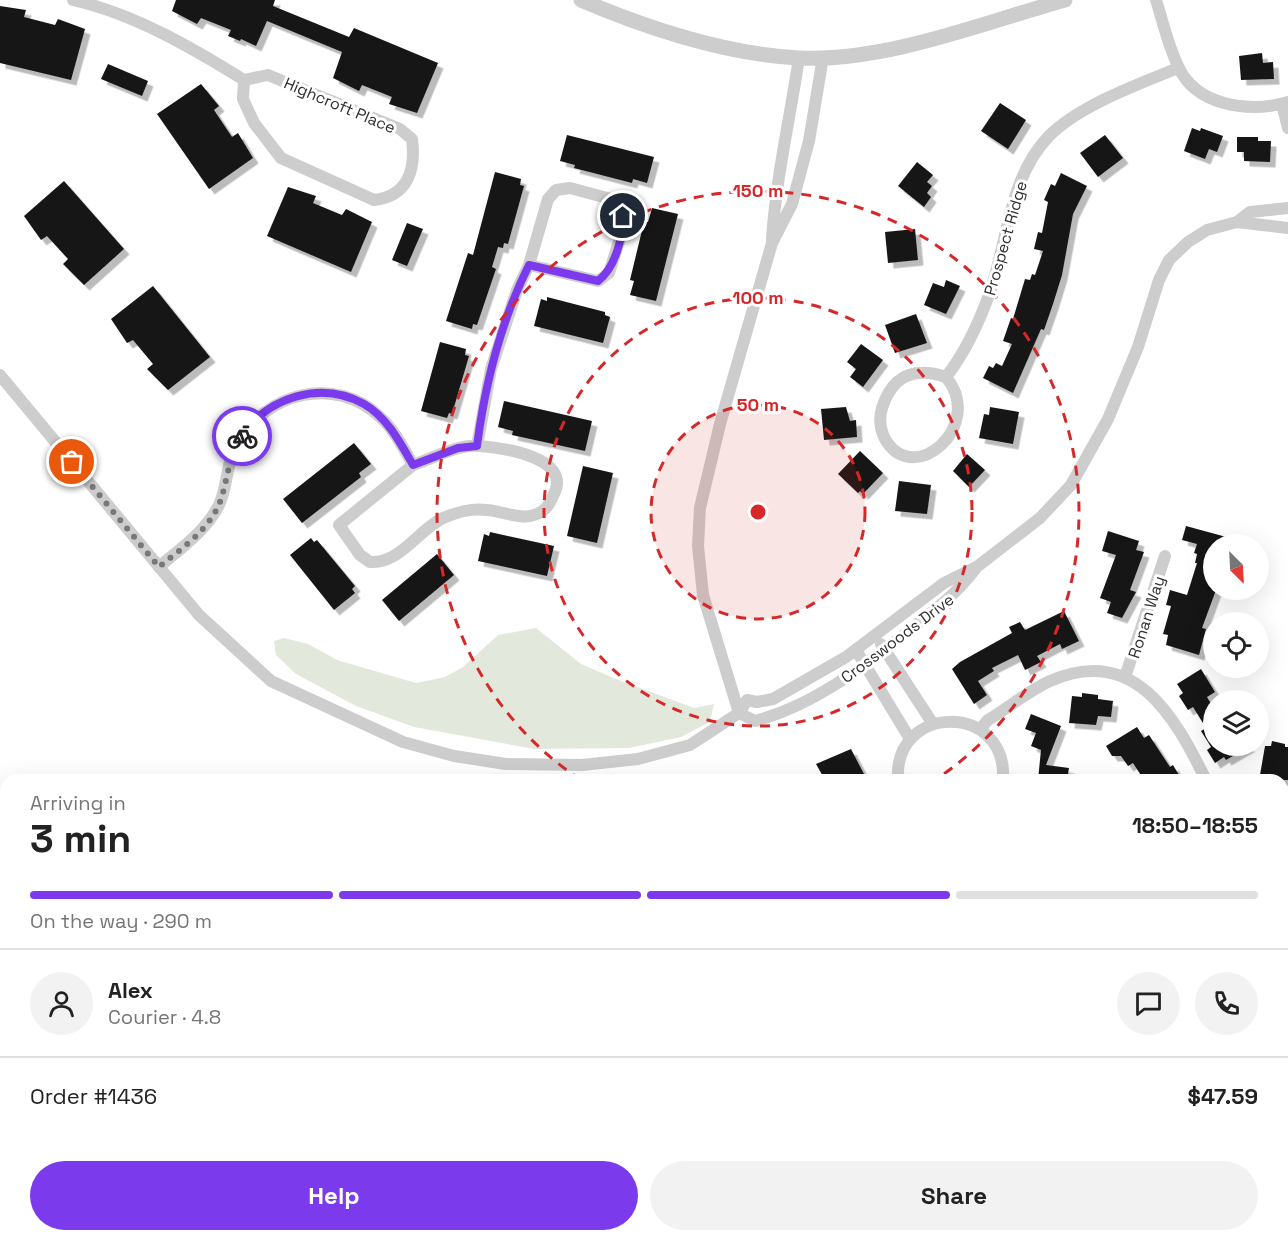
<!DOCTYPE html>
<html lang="en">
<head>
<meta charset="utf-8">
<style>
  :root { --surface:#fff; --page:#f2f2f2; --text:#222; --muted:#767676; --line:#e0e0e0; --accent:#7c3aed }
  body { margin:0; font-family:"Space Grotesk",sans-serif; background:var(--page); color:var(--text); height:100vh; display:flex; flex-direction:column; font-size:22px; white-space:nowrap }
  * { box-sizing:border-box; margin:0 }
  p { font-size:20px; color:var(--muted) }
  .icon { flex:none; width:33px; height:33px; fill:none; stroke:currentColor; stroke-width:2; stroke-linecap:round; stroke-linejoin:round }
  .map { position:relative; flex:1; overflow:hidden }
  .panel { position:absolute; left:0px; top:774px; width:1288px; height:468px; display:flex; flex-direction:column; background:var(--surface); border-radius:18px 18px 0 0; box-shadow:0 6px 24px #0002 }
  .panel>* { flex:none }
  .needle { width:39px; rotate:156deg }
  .fabs { position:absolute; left:1203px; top:534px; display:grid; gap:12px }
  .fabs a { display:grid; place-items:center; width:66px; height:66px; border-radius:50%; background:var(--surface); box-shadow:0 6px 24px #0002; font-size:30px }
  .pin { position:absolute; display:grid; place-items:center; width:51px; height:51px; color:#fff; margin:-26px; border:3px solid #fff; border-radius:50%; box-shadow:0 2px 6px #0007 }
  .courier { position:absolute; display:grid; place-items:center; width:60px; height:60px; margin:-30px; border:4px solid #7c3aed; border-radius:50%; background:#fff; color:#222; box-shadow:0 2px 8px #0007 }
  .summary em { font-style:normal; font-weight:800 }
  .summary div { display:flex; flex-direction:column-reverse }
  .summary { display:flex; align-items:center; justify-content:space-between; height:102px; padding:0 30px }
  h1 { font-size:39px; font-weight:800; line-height:45px }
  .bar { display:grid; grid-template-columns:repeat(4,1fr); gap:9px 6px; align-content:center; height:72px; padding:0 30px }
  .bar i { height:8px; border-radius:4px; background:var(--line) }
  .bar .active { background:var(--accent) }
  .bar p { grid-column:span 4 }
  .line { display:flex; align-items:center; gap:15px; padding:0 30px; border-top:2px solid var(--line) }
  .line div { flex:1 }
  .round { display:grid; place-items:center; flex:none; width:63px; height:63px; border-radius:32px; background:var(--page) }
  .primary-button { display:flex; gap:12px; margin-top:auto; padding:12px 30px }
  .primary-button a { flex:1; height:69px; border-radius:36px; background:var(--accent); color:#fff; font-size:24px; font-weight:800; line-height:69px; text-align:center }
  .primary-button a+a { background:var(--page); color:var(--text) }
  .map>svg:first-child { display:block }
</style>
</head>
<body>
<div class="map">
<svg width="1288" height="1242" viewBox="0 0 1288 1242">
  <defs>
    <filter id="shadow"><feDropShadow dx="5.5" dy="5.5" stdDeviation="0" flood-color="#0004"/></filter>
  </defs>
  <rect width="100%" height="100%" fill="#fff"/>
  <polygon fill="#e3e8dc" points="536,628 581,664 616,679 694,708 714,704 710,722 681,737 629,748 534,749 414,727 356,706 296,674 276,655 274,641 284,638 308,644 337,660 416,683 445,677 463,667 498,635"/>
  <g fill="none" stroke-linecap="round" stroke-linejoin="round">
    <polyline stroke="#cee0e8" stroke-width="4.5" points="0,1171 6,1174"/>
  </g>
  <g fill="#171717" filter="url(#shadow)">
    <polygon points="176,0 275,0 273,6 349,37 354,28 438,63 417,113 389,104 392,97 362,85 359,91 333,78 342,52 267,21 256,46 241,39 240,41 228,36 231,30 201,18 197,24 172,11"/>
    <polygon points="0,6 26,10 24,17 55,25 58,19 85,29 71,80 0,63"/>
    <polygon points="1262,53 1263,63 1273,62 1274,79 1241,80 1239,56"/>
    <polygon points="108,64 148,81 142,96 101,79"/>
    <polygon points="201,84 219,106 214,110 232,137 238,133 253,158 209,189 157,114"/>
    <polygon points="1000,103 1026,120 1008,149 981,131"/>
    <polygon points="1192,128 1200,131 1201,128 1223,136 1217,152 1209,149 1205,159 1184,151"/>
    <polygon points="567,135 654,157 647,183 633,179 632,183 574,168 575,165 560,161"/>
    <polygon points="1105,135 1123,158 1098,177 1080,153"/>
    <polygon points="1237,137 1258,137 1258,141 1271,141 1270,162 1244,161 1244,152 1237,152"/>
    <polygon points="917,162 933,175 927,182 932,186 927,193 931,197 924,207 898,186"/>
    <polygon points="495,172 521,179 520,185 524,186 508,244 504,243 503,248 498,247 492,267 496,269 477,325 473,324 472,329 446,321 468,253 473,255"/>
    <polygon points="1061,173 1087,186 1073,214 1062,275 1053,304 1044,330 1041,329 1013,393 983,378 989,366 993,368 996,363 1002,366 1012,344 1003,341 1011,318 1013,319 1025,279 1030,280 1032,274 1035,275 1043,251 1034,249 1038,232 1042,233 1048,202 1044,200 1051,184 1055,186"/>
    <polygon points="64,181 124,249 84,285 63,264 68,259 47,236 41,240 24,216"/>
    <polygon points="288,187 316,196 313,203 342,215 346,209 372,222 351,272 267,236"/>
    <polygon points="652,208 678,214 656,301 630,295 634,281 630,280 644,222 648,222"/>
    <polygon points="407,223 423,229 407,266 392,260"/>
    <polygon points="915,229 918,260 888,263 885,232"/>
    <polygon points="946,280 960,286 946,314 924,305 933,283 944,287"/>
    <polygon points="153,286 210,357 168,390 147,369 153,364 133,340 127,343 111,319"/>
    <polygon points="547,297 605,312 605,315 610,317 603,343 534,326 541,299 547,301"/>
    <polygon points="916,314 927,343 895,353 885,325"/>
    <polygon points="440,342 466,349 465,355 469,356 452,414 449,413 447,418 421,411"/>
    <polygon points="861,344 883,360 863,387 850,377 856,369 847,362"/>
    <polygon points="504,401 592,421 585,451 512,435 513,431 498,427"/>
    <polygon points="846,407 850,421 856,420 857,437 824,440 821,409"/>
    <polygon points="990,407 1019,412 1013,444 979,438 984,414 989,415"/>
    <polygon points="354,443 371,464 359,473 361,477 302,523 283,499"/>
    <polygon points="860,451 883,473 863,494 860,491 858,493 838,474"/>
    <polygon points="967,454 985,470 969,487 953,471"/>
    <polygon points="583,466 613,473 597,543 567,536"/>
    <polygon points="899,481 931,485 927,514 895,511"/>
    <polygon points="1186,526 1241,541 1241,544 1214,544 1214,590 1216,590 1202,628 1206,629 1199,655 1166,645 1168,635 1163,634 1171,606 1166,605 1170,590 1187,595 1197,563 1195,563 1197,554 1194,553 1197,544 1182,540"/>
    <polygon points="1108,531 1139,541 1136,550 1144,552 1130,590 1136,592 1122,618 1107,613 1111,602 1100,598 1116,555 1102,551"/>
    <polygon points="490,532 554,546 547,576 478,561 484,534 489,536"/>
    <polygon points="311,538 314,542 317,540 355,586 352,589 355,593 334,610 290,555"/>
    <polygon points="437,554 454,575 399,621 382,600"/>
    <polygon points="1064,611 1079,641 1062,649 1060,644 1037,656 1041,662 1025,670 1018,655 992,668 994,671 978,681 987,695 974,704 952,669 960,662 1012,633 1009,627 1020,622 1025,630"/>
    <polygon points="1201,669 1215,692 1207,697 1214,709 1214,746 1250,746 1226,760 1224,757 1215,763 1207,750 1211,747 1201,731 1206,728 1193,707 1188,710 1179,696 1183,693 1177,684"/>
    <polygon points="1082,693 1098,695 1098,699 1113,701 1111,717 1098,716 1096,725 1069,723 1072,696 1082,697"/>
    <polygon points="1031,714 1061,726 1046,765 1069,768 1067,780 1038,780 1041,750 1031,746 1036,733 1025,729"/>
    <polygon points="1137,727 1144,738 1149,735 1170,767 1173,765 1182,780 1144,780 1133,763 1128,766 1121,756 1112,756 1106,746"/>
    <polygon points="1272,741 1285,744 1285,747 1288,747 1288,780 1271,780 1272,777 1260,775 1265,746 1271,746"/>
    <polygon points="851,749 865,776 857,780 825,780 816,764"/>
  </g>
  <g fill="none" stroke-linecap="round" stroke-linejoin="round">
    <g stroke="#cdcdcd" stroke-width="12">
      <path d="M 73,0 C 134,14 191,47 244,80"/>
      <path d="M 1156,0 C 1163,22 1168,45 1178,66 C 1196,107 1251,113 1288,102"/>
      <path d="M 268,75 L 400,129 L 412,139 C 416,170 408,196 374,200 L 281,158 L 254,123 L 243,99 L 244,80 Z"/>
      <polyline points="1282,104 1288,128"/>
      <polyline points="1237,222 1288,228"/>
      <path d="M 772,239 C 776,178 790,118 799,58"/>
      <polyline points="0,375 199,615 271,681 403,742 454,756 506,764 582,765 638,759 690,745 739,713 747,700 757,702 773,699 846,657 944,583 978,566 1040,518 1071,485 1108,419 1138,347 1159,280 1169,260 1188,242 1207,230 1237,222 1250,212 1288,208"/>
      <path d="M 946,377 C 986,425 914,489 885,439 C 880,429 879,418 882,408 C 893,374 915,367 946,377 C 965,353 980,320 990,292 C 1008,240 1009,177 1049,136 C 1080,105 1139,84 1178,68"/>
      <polyline points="477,446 491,369 517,290 529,265 548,199 556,190 570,188 611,199 618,204 623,216 623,229 609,273 598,281 529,265"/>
      <path d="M 159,567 C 181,548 206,531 219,505 C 228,486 226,462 237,444 C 265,393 335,374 380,417 C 394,429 404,449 413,465 L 339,525 L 360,555 L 370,562 C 400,564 418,530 443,518 C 458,512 471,508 487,510 C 502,511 523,521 537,514 C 547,510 550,503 554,494 C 572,457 503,448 479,446 C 457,444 434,458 413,465"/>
      <polyline points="881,644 933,724"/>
      <polyline points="856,650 910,739"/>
      <polyline points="1125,677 1165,556"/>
      <polyline points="739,713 703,595 698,546 700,508 720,424 772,243 792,204 809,141 823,57"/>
      <path d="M 739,713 L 755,721 C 812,706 860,669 905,634 C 931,613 956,595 976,568"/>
      <path d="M 980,729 L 988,720 C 1008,708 1028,691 1050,681 C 1134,644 1174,715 1206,780"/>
      <path d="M 898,780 C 893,703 1008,702 1003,780"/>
      <polyline points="1282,810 1288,811"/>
      <polyline points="1282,865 1288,866"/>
    </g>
    <path stroke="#cdcdcd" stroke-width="15" d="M 581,0 C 649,29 725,54 799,58 C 886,62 982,23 1065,0"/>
  </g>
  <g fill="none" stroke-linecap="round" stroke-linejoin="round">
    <path stroke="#787878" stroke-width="6" stroke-dasharray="0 10.8" d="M 72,462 L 159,567 C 181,549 210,529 220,502 C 228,480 228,456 242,436"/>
    <path stroke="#7c3aed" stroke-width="8" d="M 242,436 C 268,397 321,380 364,404 C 387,417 401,444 413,465 L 458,448 L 477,446 C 485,384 501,321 529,265 L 598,281 C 615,268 623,238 623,216"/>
  </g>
  <circle cx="758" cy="512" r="107" fill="#d62828" fill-opacity=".12"/>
  <g fill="none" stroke="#d62828" stroke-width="3" stroke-dasharray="10 8">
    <circle cx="758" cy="512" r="107"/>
    <circle cx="758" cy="512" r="214"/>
    <path d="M581 780A321 321 0 1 1 935 780"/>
  </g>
  <g text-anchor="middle" stroke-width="6" stroke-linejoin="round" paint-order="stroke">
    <g font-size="16" fill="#303030" stroke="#fff">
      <text transform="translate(340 105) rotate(23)" y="6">Highcroft Place</text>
      <text transform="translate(1005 238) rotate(-74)" y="6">Prospect Ridge</text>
      <text transform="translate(1146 617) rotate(-72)" y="6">Ronan Way</text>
      <text transform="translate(897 638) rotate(-37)" y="6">Crosswoods Drive</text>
    </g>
  </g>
  <circle cx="758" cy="512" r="9" fill="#d62828" stroke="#fff" stroke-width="3"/>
  <g font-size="18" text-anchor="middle" font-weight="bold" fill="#d62828" stroke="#fff" stroke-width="6" stroke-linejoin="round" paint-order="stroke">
    <text x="758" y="197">150 m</text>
    <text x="758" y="304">100 m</text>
    <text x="758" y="411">50 m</text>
  </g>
</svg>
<div class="fabs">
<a><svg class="needle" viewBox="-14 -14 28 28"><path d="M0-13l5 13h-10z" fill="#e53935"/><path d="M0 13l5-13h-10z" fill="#767676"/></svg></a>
<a><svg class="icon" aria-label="locate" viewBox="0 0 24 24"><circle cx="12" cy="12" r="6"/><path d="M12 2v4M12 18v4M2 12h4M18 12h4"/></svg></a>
<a><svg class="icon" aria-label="layers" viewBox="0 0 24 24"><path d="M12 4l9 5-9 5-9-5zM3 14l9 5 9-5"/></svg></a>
</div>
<div class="pin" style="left:72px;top:462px;background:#ea580c"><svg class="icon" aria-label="bag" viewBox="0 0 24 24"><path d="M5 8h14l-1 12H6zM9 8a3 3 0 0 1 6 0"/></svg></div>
<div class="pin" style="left:623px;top:216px;background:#1f2937"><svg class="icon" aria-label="home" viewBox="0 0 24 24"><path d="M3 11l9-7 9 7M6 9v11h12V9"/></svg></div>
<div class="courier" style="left:242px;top:436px"><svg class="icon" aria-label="bike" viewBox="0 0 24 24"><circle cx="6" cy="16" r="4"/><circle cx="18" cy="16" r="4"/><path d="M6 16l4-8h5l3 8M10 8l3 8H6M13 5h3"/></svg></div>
<section class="panel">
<div class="summary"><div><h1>3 min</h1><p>Arriving in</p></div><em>18:50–18:55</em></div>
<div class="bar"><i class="active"></i><i class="active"></i><i class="active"></i><i></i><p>On the way · 290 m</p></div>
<div class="line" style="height:108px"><a class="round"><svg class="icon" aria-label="person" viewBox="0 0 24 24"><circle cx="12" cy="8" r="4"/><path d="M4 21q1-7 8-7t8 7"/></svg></a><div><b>Alex</b><p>Courier · 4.8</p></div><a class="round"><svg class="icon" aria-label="chat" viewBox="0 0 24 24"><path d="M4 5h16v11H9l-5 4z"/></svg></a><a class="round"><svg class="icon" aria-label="phone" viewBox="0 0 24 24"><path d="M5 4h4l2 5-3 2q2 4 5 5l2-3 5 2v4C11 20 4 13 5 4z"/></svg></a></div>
<div class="line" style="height:78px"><div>Order #1436</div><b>$47.59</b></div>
<div class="primary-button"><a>Help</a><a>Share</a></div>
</section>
</div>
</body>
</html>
